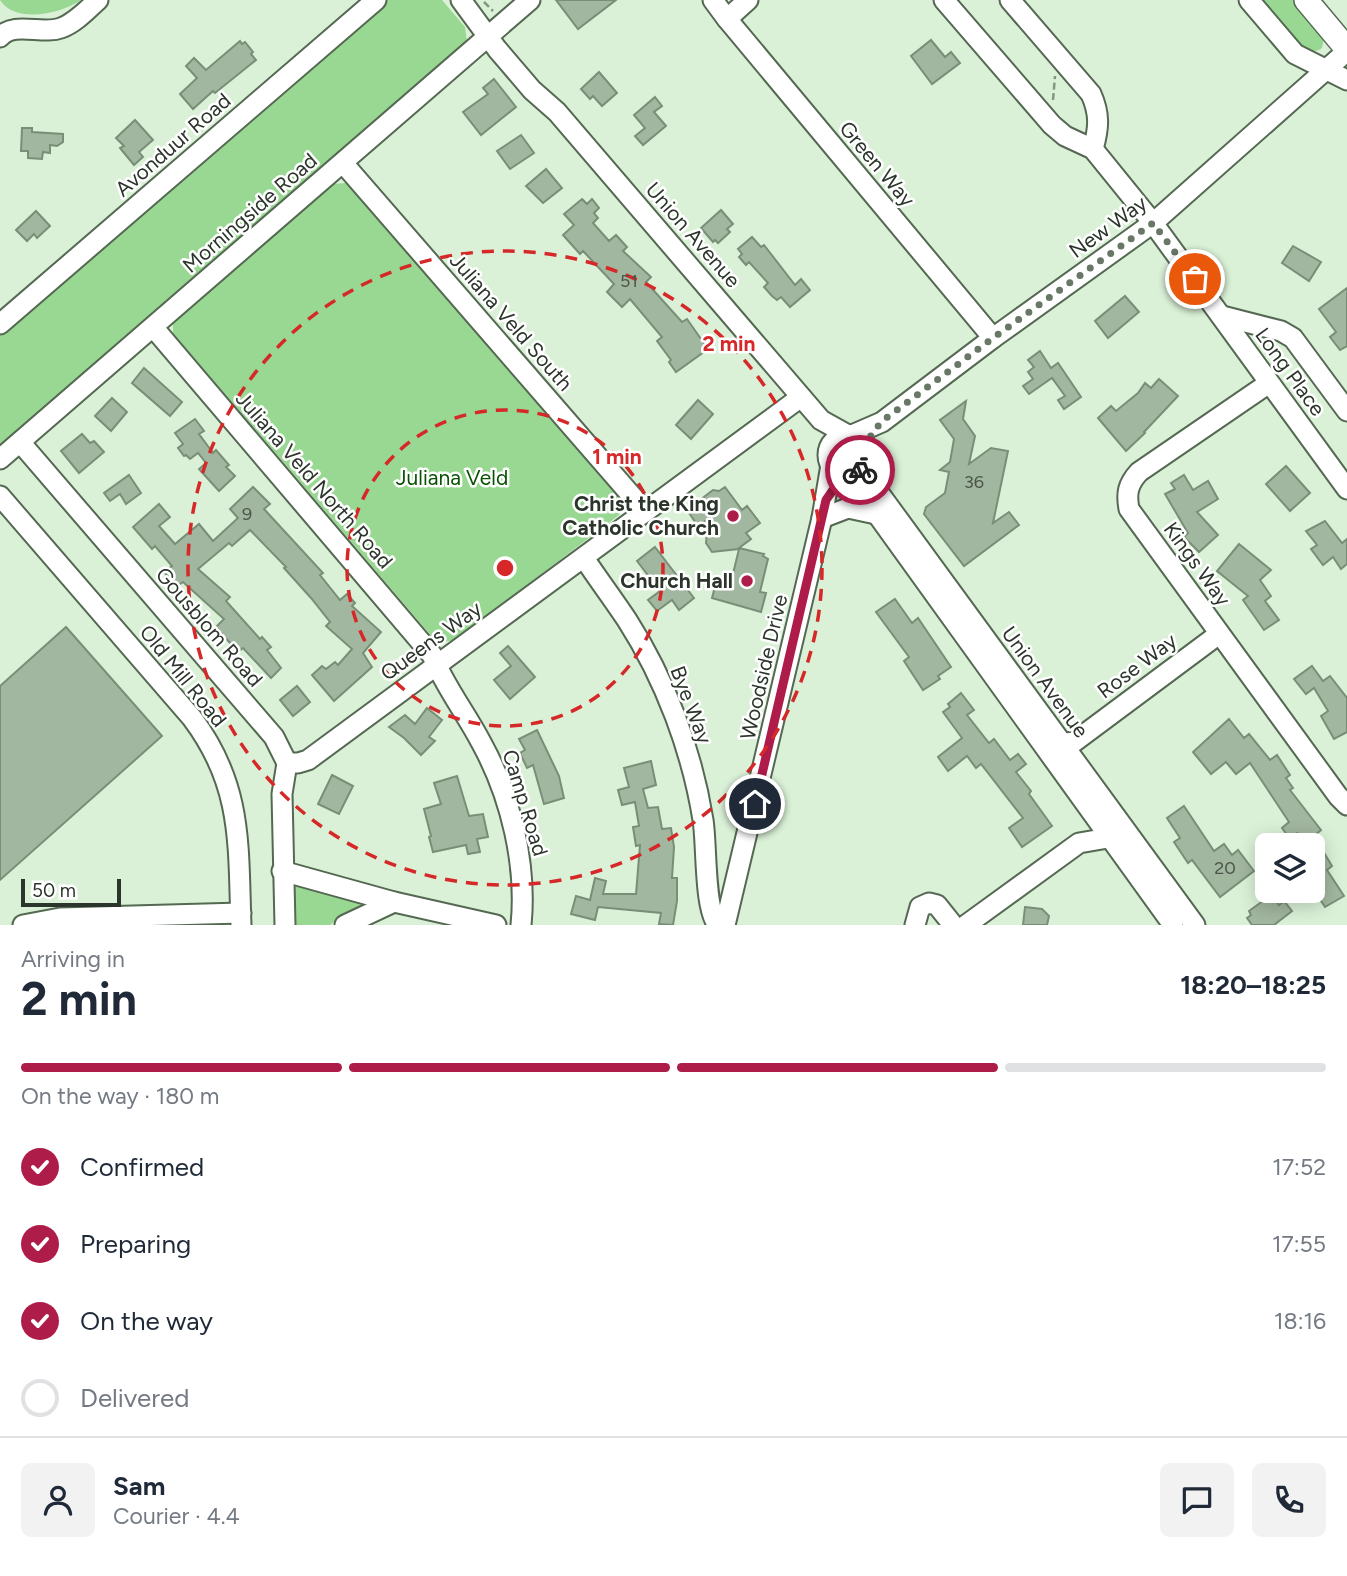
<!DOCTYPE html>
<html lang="en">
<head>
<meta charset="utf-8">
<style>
  :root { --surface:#fff; --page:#f2f2f3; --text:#1f2937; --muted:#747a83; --line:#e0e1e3; --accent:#ae1c49 }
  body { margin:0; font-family:Figtree,sans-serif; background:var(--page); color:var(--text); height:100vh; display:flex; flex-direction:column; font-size:26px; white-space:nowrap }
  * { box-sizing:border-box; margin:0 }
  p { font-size:23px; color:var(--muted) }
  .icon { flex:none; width:38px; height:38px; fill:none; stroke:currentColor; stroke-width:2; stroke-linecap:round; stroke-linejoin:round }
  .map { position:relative; height:925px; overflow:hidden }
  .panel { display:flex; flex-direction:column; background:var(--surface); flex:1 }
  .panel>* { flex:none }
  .buttons { position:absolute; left:1255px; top:833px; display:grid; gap:14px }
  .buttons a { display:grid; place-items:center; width:70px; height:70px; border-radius:10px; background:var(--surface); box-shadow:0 4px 18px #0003; font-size:35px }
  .scale { position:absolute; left:21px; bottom:18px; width:100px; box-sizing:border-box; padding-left:7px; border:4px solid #2c352b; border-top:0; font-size:19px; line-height:24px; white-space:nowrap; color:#2c352b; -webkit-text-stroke:5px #fff; paint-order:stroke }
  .pin { position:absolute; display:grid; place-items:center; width:60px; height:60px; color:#fff; margin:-30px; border:4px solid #fff; border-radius:50%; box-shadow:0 2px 7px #0007 }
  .courier { position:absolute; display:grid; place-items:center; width:70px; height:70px; margin:-35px; border:5px solid #ae1c49; border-radius:50%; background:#fff; color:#222; box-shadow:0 2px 9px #0007 }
  .head em { font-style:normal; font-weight:700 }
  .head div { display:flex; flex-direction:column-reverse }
  .head { display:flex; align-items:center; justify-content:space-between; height:119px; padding:0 21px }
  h1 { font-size:46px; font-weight:700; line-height:52px }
  .bar { display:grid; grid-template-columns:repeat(4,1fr); gap:10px 7px; align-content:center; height:84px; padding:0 21px }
  .bar i { height:9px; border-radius:5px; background:var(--line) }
  .bar .active { background:var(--accent) }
  .bar p { grid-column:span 4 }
  .line { display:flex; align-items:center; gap:18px; padding:0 21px; border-top:2px solid var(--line) }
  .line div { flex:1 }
  .round { display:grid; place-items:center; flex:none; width:74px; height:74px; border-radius:10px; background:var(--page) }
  ol { padding:0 21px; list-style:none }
  li { display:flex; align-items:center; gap:21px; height:77px }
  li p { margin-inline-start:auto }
  li .icon { padding:7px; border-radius:50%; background:var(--accent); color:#fff; stroke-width:4 }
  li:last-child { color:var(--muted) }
  li i { width:38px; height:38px; border:4px solid var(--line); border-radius:50% }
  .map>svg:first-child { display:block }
</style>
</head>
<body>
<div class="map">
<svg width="1347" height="925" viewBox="0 0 1347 925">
  <rect width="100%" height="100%" fill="#daf1d7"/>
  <g fill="#99d892">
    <path d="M 0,0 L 81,0 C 61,14 15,24 0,0 Z"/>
    <polygon points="386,0 442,0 465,27 467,42 0,451 0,334"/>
    <path d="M 1258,0 L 1295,0 L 1324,38 L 1322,48 C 1300,64 1272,16 1258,0 Z"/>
    <polygon points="345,183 356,189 622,491 619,515 455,640 443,642 433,638 173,333 173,323 180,313 322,190 333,184"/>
    <polygon points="299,884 362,902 362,906 340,917 330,925 289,925 293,886"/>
  </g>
  <g fill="#a2b79f" stroke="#798e77" stroke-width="2">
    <polygon points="556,0 616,0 578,29"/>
    <polygon points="931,40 945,57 951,52 960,63 932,84 911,56"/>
    <polygon points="240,41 242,44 245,42 253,52 251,54 256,60 215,93 213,91 193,109 180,94 197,78 186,66 194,58 206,70"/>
    <polygon points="599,72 617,93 602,106 593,96 590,99 581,89"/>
    <polygon points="494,79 516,107 481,135 463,112 488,94 483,88"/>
    <polygon points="655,97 662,106 654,112 666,126 643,145 635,136 645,128 634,115"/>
    <polygon points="135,120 153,140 139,152 143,157 134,165 120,148 124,146 116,138"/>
    <polygon points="22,128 32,128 32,132 63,134 63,142 57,146 50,145 50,153 43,152 42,159 28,158 28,151 21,151"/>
    <polygon points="521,135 534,153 510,169 497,151"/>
    <polygon points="546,169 562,188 543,203 526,186"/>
    <polygon points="582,199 587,204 592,199 599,208 594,213 598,218 593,223 609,241 616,235 627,247 623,251 651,277 646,282 682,322 687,319 708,349 676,372 669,362 671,360 657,341 662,337 630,299 622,307 607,292 614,284 583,251 580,254 563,235 574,225 564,214"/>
    <polygon points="721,210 733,224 727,229 730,232 718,243 715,240 713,242 701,228"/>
    <polygon points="36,211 50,226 37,238 34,234 27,241 16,230"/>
    <polygon points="752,237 761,247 764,245 795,285 801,279 810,290 790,307 781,297 777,300 772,296 764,287 768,283 749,262 746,265 739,257 742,254 738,249"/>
    <polygon points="1293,246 1321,262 1309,281 1282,263"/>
    <polygon points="1347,288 1347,346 1340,350 1330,337 1336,332 1319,309"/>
    <polygon points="1125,296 1139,312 1108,338 1095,321"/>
    <polygon points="1040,351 1051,368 1058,363 1081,397 1064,409 1058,400 1065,396 1052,378 1029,394 1023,386 1033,379 1028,372 1034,367 1028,360"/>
    <polygon points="144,368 182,402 170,416 132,383"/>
    <polygon points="1159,379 1178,396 1144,432 1145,433 1126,451 1098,418 1111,406 1116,411 1138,393 1145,383 1151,388"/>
    <polygon points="112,398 127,412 111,431 95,416"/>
    <polygon points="698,400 713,414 691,439 676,425"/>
    <polygon points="966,401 963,419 975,436 969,464 991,448 1008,451 993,523 1009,512 1019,525 964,566 924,514 926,507 945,493 949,472 940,470 950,462 954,439 940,420"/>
    <polygon points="195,419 204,431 199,434 213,453 216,450 229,465 226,467 235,476 219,491 199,469 206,463 198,453 190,459 186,455 184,456 178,448 183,444 175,433"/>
    <polygon points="82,434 90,443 94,441 104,452 79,473 61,451"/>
    <polygon points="1286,466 1310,493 1290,511 1266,484"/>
    <polygon points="129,475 141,493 126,504 120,494 110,501 104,493"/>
    <polygon points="1184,475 1193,490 1208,481 1218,499 1197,512 1218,535 1199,552 1184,537 1188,533 1165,494 1175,489 1171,483"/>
    <polygon points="253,487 270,504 264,509 323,573 320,575 340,600 347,594 355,603 352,606 381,632 363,653 372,667 334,701 312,675 322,666 326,669 335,662 338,665 352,649 326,626 330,622 311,598 284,568 286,567 250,530 232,546 229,543 198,569 230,597 226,601 260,639 262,637 271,647 267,650 281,668 271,678 243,648 238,652 216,627 224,619 183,582 176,587 164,572 172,566 155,546 152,549 133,527 159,504 170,517 159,526 175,544 199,524 213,541 238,518 230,509"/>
    <polygon points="725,487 742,510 747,506 760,523 746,533 751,539 739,548 764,554 763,556 768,559 760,592 766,593 761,612 712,598 717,579 731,582 739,549 712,552 706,543 708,519 698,526 687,510 713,490 719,491"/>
    <polygon points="1325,521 1342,543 1347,539 1347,564 1341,569 1333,557 1323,565 1311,549 1317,545 1306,531"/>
    <polygon points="1239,544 1271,570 1260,580 1271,596 1265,601 1279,620 1264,630 1243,600 1248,596 1217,571"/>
    <polygon points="655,547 694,598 679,610 672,600 657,611 648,600 660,591 637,561"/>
    <polygon points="895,599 912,623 918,618 951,667 938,676 940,679 923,690 904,661 909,657 876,612"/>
    <polygon points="66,627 162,736 0,880 0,686"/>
    <polygon points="508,646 535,677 510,699 494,680 511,666 500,653"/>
    <polygon points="1312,666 1323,681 1330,676 1347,698 1347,732 1334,739 1321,716 1328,711 1314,688 1306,694 1294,679"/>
    <polygon points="297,686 310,702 293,716 280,700"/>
    <polygon points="961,693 974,710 967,715 989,743 994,739 1010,760 1018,754 1026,764 1016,772 1031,791 1029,794 1052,826 1022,847 1009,828 1023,818 981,764 976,768 967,756 948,771 938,757 962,738 943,712 950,707 948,704"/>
    <polygon points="427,708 442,720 429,737 435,741 421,755 404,738 389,727 405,715 415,724"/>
    <polygon points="1229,719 1244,738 1249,734 1270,760 1277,755 1290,775 1286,778 1293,788 1290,790 1321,830 1314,836 1332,866 1327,870 1344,896 1325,907 1312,887 1312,845 1306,845 1297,833 1290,839 1282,828 1289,822 1250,763 1236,774 1226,762 1211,774 1193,752"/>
    <polygon points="537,730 559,776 564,798 544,804 533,765 527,768 520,753 525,750 519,739"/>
    <polygon points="651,761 656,785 643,789 648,808 658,807 662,829 671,828 674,847 672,878 677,878 677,901 673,925 659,924 661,913 598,907 595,920 571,914 576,896 590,900 595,878 606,881 603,894 636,894 640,845 636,846 633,827 639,826 635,802 622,805 618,790 629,787 624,768"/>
    <polygon points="332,775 353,786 339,814 318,804"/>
    <polygon points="457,776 469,816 483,814 488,837 477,839 480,852 468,854 466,845 433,852 429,837 431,836 424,809 441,804 434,783"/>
    <polygon points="1184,806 1214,851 1224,844 1232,855 1238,850 1254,871 1220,897 1192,860 1188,863 1174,842 1180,838 1167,818"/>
    <polygon points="1271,895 1279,905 1284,901 1292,911 1274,925 1252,925 1247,918 1251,915 1249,911"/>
    <polygon points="1025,907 1042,909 1049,916 1047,925 1023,925"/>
  </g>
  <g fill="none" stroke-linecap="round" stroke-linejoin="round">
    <g stroke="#546852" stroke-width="23">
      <g id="minor">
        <polyline points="461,0 497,49 532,90 557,112 821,420 848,435"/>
        <polyline points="713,0 727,19"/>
        <polyline points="748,0 727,19 993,338"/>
        <polyline points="944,0 1052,125 1065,136 1093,149 1153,223 1347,489"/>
        <path d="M 1010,0 L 1091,94 C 1100,114 1099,128 1093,149"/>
        <polyline points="1249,0 1295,54 1347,80"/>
        <path d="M 0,37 C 14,21 42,35 61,28 C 75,23 87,10 98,0"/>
        <polyline points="343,163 645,511"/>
        <polyline points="1222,316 1281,331 1293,338 1347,411"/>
        <polyline points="0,324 376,0"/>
        <path d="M 153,327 L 432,655 C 445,687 466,713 482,744 C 511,797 527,865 521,925"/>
        <path d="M 1269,383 L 1139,472 C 1128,484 1126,493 1129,509 L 1338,796 L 1347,805"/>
        <polyline points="852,435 882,422 993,338 1153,223 1347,51"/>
        <circle cx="848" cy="455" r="20"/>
        <polyline points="20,442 274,737 287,763 282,794 285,925"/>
        <polyline points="0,459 530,0"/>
        <polyline points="865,464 871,482 1195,925"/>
        <polyline points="848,474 1173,925"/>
        <path d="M 0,496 L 192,718 C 243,786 238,844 241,925"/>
        <polyline points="822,518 848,508 876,514"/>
        <path d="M 584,558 C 598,579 613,599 627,620 C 665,679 692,751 703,820 C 707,844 704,910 718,925"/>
        <polyline points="1052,745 1074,742 1219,634"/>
        <polyline points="287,763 298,763 308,760 801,397"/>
        <polyline points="282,871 394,902 496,925"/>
        <polyline points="23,925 60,918 241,913"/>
        <polyline points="345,925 394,902"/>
        <polyline points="725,925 822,518 831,465"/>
        <polyline points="915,925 920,907 929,903 937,905 953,925"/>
        <polyline points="966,925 1079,843 1108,838 1118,832"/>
      </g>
    </g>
    <g stroke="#546852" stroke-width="26">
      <polyline id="major" points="1306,0 1347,49"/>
    </g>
    <g stroke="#859583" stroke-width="2.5" stroke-dasharray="7 3.5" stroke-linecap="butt">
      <polyline points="484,2 493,11"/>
      <polyline points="1053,100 1055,76"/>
    </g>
    <use href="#minor" stroke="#fff" stroke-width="19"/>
    <use href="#major" stroke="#fff" stroke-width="23"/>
  </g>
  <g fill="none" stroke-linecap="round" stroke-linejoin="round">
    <polyline stroke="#697767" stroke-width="7" stroke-dasharray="0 12.6" points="860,470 867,458 865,444 881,422 993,338 1153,223 1195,279"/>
    <polyline stroke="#ae1c49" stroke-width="9" points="755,804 826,500 844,474 852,474 860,470"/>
  </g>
  <g fill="none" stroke="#d62828" stroke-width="3.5" stroke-dasharray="12 9">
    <circle cx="505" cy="568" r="158"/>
    <circle cx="505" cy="568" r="317"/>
  </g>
  <g fill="#ae1c49" stroke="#fff" stroke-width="2.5">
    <circle cx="733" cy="516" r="7"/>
    <circle cx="747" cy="581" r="7"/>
  </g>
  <g text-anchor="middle" stroke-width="5" stroke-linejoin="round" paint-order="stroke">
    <g font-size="18" fill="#4a5648">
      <text x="629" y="287">51</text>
      <text x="974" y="488">36</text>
      <text x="247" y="520">9</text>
      <text x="1225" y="874">20</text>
    </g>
    <g font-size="21" fill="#2c352b" stroke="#fff">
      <text transform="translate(173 145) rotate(-41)" y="7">Avonduur Road</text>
      <text transform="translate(877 164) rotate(50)" y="7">Green Way</text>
      <text transform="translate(250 213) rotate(-41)" y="7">Morningside Road</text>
      <text transform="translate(1108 227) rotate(-36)" y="7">New Way</text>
      <text transform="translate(693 235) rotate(49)" y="7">Union Avenue</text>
      <text transform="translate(511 322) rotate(49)" y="7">Juliana Veld South</text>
      <text transform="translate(1290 372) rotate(54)" y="7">Long Place</text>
      <text transform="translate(314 480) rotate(49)" y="7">Juliana Veld North Road</text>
      <text transform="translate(1197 564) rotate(54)" y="7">Kings Way</text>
      <text transform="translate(209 627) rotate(49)" y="7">Gousblom Road</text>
      <text transform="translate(431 641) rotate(-36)" y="7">Queens Way</text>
      <text transform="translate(1137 666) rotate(-37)" y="7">Rose Way</text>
      <text transform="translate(764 667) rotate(-77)" y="7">Woodside Drive</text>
      <text transform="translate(183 676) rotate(51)" y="7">Old Mill Road</text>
      <text transform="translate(1045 682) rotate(54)" y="7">Union Avenue</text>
      <text transform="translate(691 705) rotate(69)" y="7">Bye Way</text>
      <text transform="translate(525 803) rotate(73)" y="7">Camp Road</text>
    </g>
    <g font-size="21" fill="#0a5203" stroke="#fff">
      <text x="452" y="485">Juliana Veld</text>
    </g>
    <g font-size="21" font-weight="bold" fill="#2c352b" stroke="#fff" text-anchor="end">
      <text x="719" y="511">Christ the King<tspan x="719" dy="24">Catholic Church</tspan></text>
      <text x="733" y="588">Church Hall</text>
    </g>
  </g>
  <circle cx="505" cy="568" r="10" fill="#d62828" stroke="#fff" stroke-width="3.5"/>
  <g font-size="21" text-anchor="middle" font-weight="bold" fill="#d62828" stroke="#fff" stroke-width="5" stroke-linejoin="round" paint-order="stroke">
    <text x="729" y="351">2 min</text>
    <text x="617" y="464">1 min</text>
  </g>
</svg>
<div class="buttons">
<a><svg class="icon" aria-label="layers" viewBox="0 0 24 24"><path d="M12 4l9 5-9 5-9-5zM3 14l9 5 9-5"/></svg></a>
</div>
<div class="scale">50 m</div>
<div class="pin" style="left:1195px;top:279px;background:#ea580c"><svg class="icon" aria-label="bag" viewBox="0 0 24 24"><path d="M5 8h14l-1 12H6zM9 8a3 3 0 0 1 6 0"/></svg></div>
<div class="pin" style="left:755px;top:804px;background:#1f2937"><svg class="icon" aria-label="home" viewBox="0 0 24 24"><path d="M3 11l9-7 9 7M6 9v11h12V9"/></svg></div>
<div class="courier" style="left:860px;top:470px"><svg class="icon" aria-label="bike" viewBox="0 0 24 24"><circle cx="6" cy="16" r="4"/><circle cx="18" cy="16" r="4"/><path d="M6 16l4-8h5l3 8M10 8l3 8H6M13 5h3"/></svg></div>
</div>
<section class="panel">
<div class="head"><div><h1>2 min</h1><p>Arriving in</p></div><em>18:20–18:25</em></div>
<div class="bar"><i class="active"></i><i class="active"></i><i class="active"></i><i></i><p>On the way · 180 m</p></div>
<ol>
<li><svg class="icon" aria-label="check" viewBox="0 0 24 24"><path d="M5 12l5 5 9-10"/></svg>Confirmed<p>17:52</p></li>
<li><svg class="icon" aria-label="check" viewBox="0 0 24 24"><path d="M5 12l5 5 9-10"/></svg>Preparing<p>17:55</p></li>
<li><svg class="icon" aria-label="check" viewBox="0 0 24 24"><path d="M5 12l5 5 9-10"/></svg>On the way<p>18:16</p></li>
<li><i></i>Delivered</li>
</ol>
<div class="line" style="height:126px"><a class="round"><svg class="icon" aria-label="person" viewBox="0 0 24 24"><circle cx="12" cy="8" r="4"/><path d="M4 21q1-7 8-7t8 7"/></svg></a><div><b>Sam</b><p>Courier · 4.4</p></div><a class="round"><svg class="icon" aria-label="chat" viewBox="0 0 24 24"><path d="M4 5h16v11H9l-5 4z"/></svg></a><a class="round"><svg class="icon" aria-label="phone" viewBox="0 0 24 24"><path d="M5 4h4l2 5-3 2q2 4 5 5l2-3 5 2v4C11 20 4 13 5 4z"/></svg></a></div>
</section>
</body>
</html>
